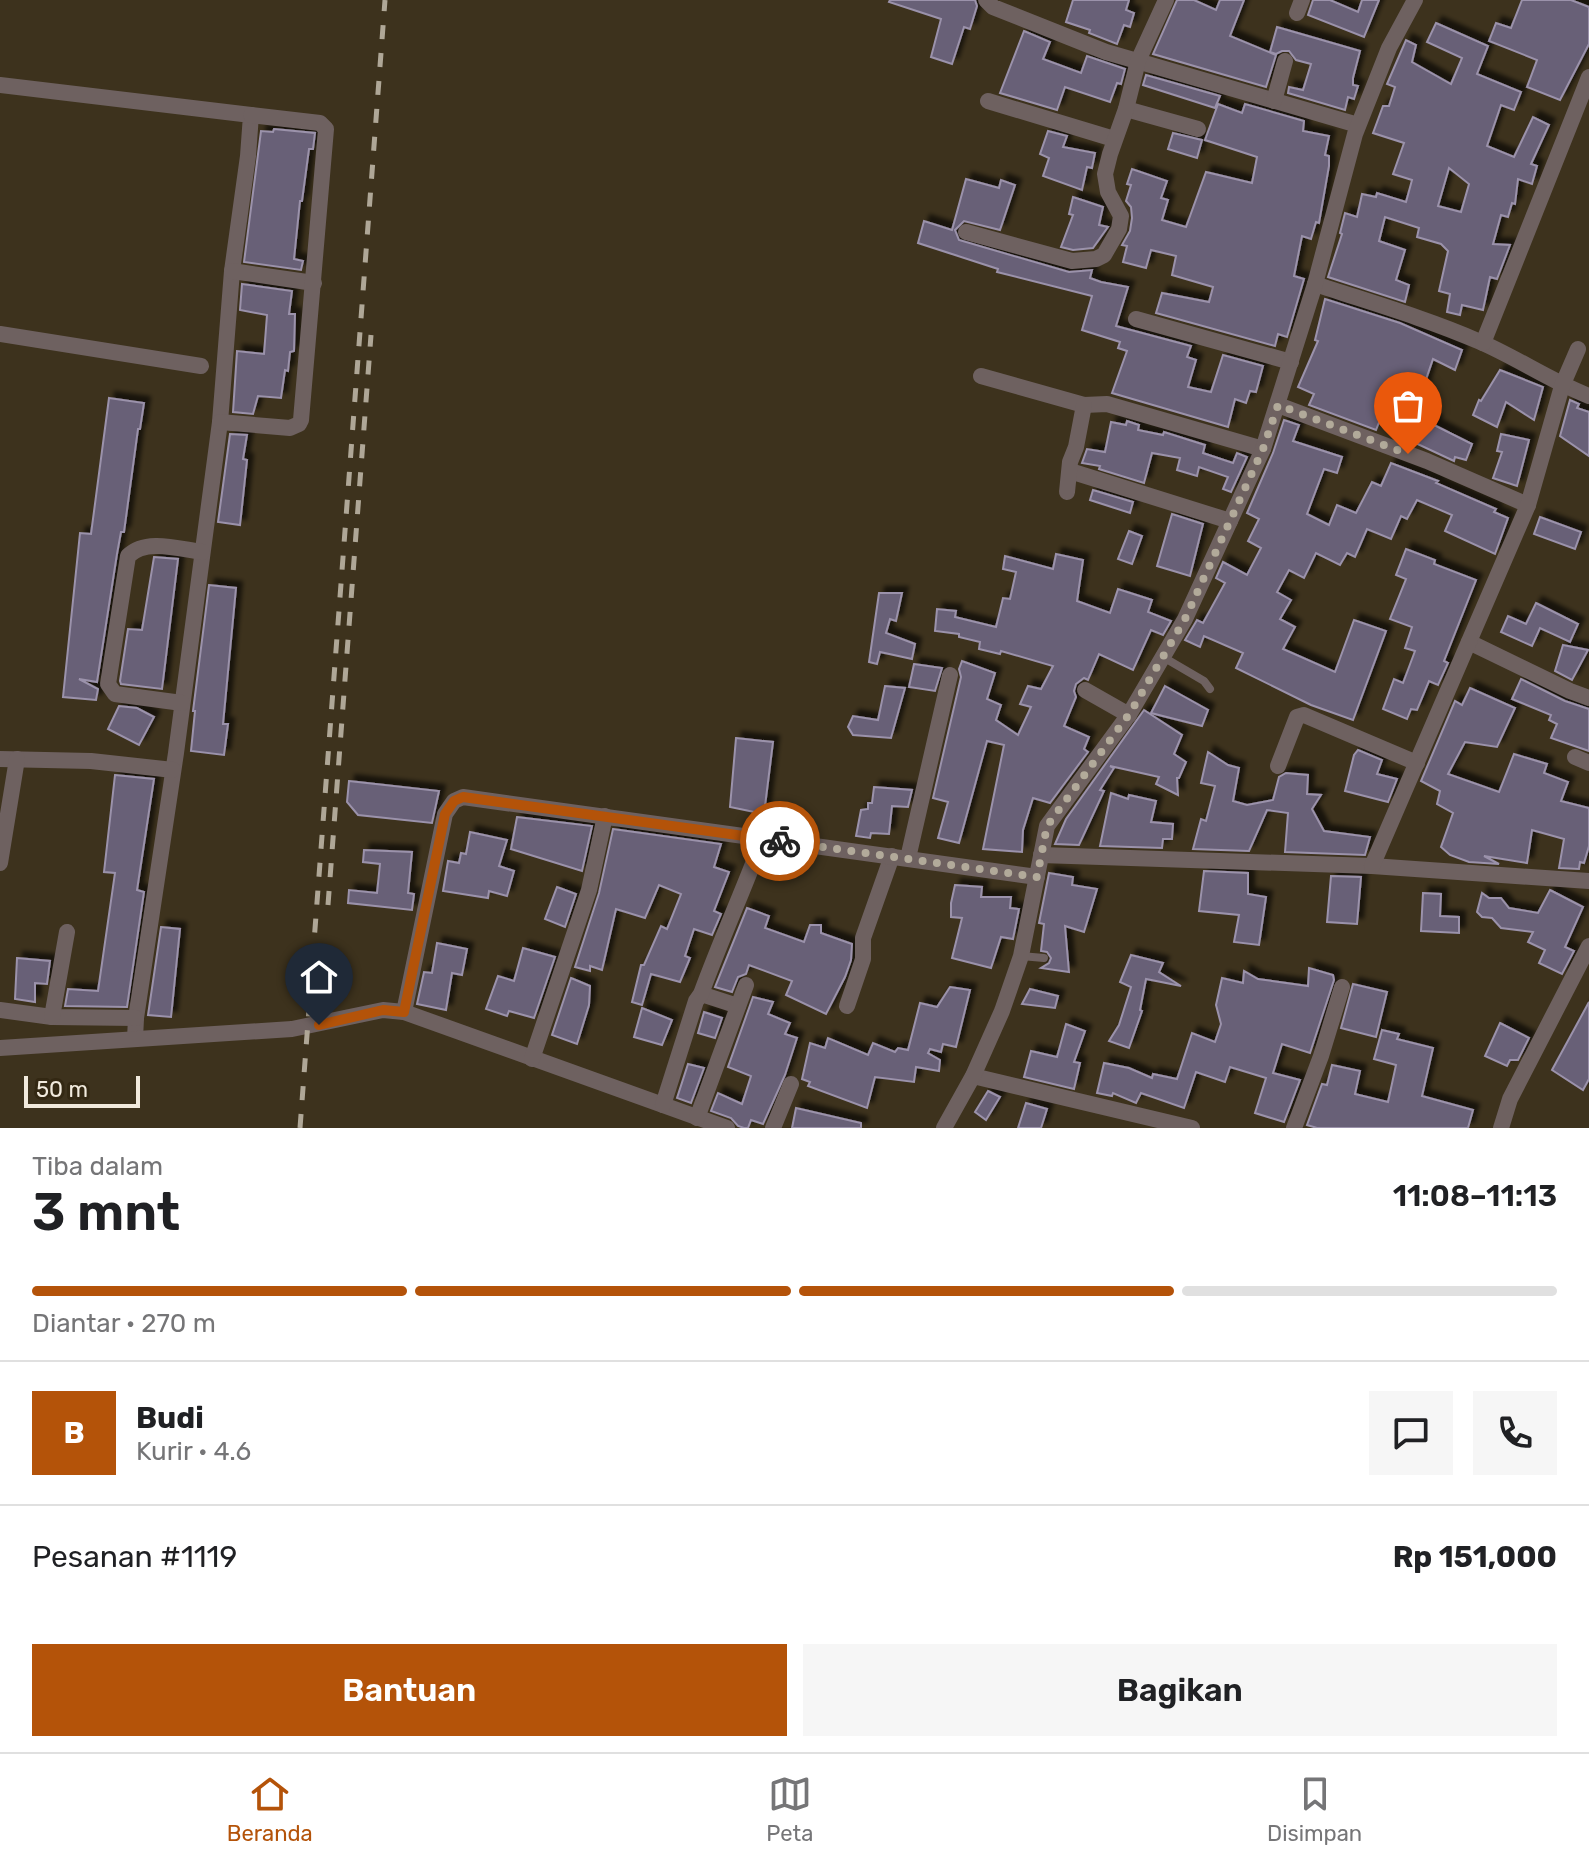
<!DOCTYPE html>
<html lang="id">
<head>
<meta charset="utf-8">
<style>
  :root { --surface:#fff; --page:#f6f6f6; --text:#202124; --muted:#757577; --line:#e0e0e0; --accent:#b45309 }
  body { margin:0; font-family:Rubik,sans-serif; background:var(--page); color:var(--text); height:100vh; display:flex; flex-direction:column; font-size:30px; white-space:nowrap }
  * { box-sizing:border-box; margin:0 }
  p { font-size:26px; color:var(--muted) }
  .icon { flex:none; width:44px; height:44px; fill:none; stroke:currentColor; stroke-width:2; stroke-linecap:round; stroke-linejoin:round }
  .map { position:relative; height:1128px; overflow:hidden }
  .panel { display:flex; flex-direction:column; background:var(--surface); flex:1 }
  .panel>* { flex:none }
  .scale { position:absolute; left:24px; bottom:20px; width:116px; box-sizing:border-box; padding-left:8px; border:4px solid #f1eadd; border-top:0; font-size:22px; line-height:28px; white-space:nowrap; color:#f1eadd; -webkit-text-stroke:6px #332813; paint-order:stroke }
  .pin { position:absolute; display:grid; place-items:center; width:68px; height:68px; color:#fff; margin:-82px -34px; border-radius:50% 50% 50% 0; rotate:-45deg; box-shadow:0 0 8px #0007 }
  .pin .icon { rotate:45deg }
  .courier { position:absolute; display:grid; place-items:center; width:80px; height:80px; margin:-40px; border:6px solid #b45309; border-radius:50%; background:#fff; color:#222; box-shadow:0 2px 10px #0007 }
  .overview em { font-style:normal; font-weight:600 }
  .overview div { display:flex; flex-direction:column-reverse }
  .overview { display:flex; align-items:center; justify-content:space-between; height:136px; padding:0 32px }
  h1 { font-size:52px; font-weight:600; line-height:60px }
  .bar { display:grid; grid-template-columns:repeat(4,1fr); gap:12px 8px; align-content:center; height:96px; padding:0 32px }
  .bar i { height:10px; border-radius:6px; background:var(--line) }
  .bar .on { background:var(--accent) }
  .bar p { grid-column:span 4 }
  .line { display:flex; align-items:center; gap:20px; padding:0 32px; border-top:2px solid var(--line) }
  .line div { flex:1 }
  .round { display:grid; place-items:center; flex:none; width:84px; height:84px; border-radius:0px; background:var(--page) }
  .action { display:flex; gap:16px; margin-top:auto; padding:16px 32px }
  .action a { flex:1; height:92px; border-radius:0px; background:var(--accent); color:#fff; font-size:32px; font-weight:600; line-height:92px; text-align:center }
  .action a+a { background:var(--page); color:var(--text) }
  .dock { display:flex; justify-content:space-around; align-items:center; height:112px; border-top:2px solid var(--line); background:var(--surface); font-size:22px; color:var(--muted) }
  .dock a { display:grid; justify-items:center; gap:4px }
  .dock .on { color:var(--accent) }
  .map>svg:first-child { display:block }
</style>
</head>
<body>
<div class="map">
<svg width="1589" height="1128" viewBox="0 0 1589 1128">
  <defs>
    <filter id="shadow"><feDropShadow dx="6" dy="-6" stdDeviation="2" flood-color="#0009"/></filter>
  </defs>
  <rect width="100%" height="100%" fill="#3d321d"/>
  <g fill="#686077" stroke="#9b92ab" stroke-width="2" fill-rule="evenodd" filter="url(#shadow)">
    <polygon points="890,0 975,0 977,6 970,29 964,27 952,64 931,57 941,19 889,2"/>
    <polygon points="1073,0 1129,0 1126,10 1134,13 1130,27 1124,25 1117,44 1089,33 1090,30 1066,22"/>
    <polygon points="1177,0 1194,0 1216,10 1220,0 1244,0 1230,36 1276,55 1266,87 1153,54"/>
    <polygon points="1313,0 1330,0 1358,12 1362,0 1379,0 1364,37 1308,15"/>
    <polygon points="1522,0 1571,0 1589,7 1589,44 1560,100 1527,87 1537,60 1489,41 1496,23 1511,28"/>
    <path d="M 1436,23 L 1488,46 L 1477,74 L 1521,92 L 1514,110 L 1501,105 L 1487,146 L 1514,157 L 1533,117 L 1549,125 L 1531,164 L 1537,166 L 1532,184 L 1518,179 L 1515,204 L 1512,203 L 1508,217 L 1501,215 L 1493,244 L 1510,245 L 1497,279 L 1490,277 L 1483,310 L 1462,305 L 1460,315 L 1447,312 L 1450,294 L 1439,291 L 1448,251 L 1441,244 L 1417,237 L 1419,228 L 1385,217 L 1379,241 L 1405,250 L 1396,280 L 1409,285 L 1405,302 L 1328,277 L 1342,234 L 1340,233 L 1345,213 L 1357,217 L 1362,194 L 1376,197 L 1377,193 L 1406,202 L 1412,180 L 1393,174 L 1404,143 L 1373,133 L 1383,106 L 1389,106 L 1395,87 L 1387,84 L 1406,40 L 1416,45 L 1412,62 L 1451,84 L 1462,58 L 1427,42 ZM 1449,168 L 1469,184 L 1461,212 L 1438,206 Z"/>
    <polygon points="1277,27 1360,51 1353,78 1353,85 1358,86 1354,99 1348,97 1345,110 1288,93 1289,87 1303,90 1311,64 1296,60 1289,51 1282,51 1276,54 1270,52"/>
    <polygon points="1024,31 1050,42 1043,59 1081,73 1087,56 1125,69 1121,84 1117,83 1110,102 1065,87 1057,110 1000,93"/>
    <polygon points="1146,75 1220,96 1215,108 1143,85"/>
    <polygon points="1218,104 1242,113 1245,104 1304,121 1303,131 1329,136 1325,155 1329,156 1329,166 1319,223 1316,222 1311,239 1302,236 1294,276 1304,279 1287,337 1278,334 1275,346 1156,313 1162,293 1209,302 1213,287 1172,275 1176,256 1151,250 1146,268 1123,262 1127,246 1122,245 1130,231 1132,218 1131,207 1126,201 1131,185 1127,184 1132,169 1167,181 1161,198 1168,200 1162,220 1186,227 1206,172 1252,183 1257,157 1205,140"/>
    <polygon points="274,129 315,133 313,149 309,149 302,201 300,201 294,259 303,261 301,270 244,262 261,131 273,132"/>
    <polygon points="1048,131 1067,136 1063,147 1095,153 1092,168 1087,167 1082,190 1043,176 1049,158 1040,154"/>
    <polygon points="1173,133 1202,140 1197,158 1168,149"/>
    <polygon points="966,179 999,188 1001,180 1015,185 1000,230 964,221 955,230 959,240 1069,272 1092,270 1090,278 1101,282 1128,287 1116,326 1191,346 1187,357 1196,360 1188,387 1211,392 1223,355 1263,366 1256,392 1250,391 1246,403 1235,399 1228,427 1112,393 1127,351 1118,348 1120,342 1082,330 1092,296 997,272 998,269 918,243 924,221 952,230"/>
    <polygon points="1073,197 1103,207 1099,225 1108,227 1093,248 1073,250 1061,247 1073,215 1069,214"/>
    <polygon points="242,284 292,291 289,314 295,314 294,351 290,352 288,371 285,370 281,398 258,396 253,414 233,412 237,351 264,354 267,315 240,310"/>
    <polygon points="1325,299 1400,323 1462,350 1455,370 1433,359 1417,406 1422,408 1420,414 1436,421 1434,425 1472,444 1466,460 1455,457 1454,461 1411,441 1414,433 1380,420 1376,430 1309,405 1314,394 1298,387 1318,341 1315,340"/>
    <polygon points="1500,370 1543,387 1534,420 1506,402 1497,427 1473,415 1479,400 1481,401"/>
    <polygon points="109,398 144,403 140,429 138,429 124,532 121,532 117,554 97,682 79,679 98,689 96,700 63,697 80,533 91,534"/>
    <polygon points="1570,400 1579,404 1577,408 1589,412 1589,456 1560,436"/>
    <polygon points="1284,420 1299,425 1293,441 1342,457 1337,473 1324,469 1307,514 1329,525 1337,505 1356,513 1372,482 1381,486 1391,463 1438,481 1436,483 1496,509 1494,512 1508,518 1495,554 1445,531 1452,515 1417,500 1407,519 1401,516 1391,539 1367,529 1355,557 1347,553 1340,565 1316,553 1304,578 1289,570 1277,592 1291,600 1280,619 1295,627 1283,649 1335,672 1354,620 1386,631 1353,720 1311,705 1236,668 1243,653 1204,636 1200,647 1185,640 1197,620 1203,623 1225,583 1216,578 1223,562 1247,575 1261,548 1248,541 1259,519 1247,513 1273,453"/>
    <polygon points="1127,421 1139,425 1138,430 1163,435 1164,432 1205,445 1203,453 1233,463 1237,453 1247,457 1231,492 1223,489 1228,477 1199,467 1197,476 1177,470 1180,458 1152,453 1144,483 1099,469 1100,466 1082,463 1087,449 1105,452 1111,422 1126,425"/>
    <polygon points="230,434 247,435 243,459 247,460 240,525 218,522"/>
    <polygon points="1501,434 1529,440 1517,486 1493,478 1502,452 1497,451"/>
    <polygon points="1093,490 1133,502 1130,513 1090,500"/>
    <polygon points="1172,514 1203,524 1190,576 1157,566"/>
    <polygon points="1540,517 1581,532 1575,549 1534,534"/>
    <polygon points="1129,531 1142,536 1132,564 1118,559"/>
    <polygon points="1406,549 1435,560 1434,564 1476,580 1444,661 1448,663 1438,685 1429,681 1417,710 1411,709 1407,719 1383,709 1394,679 1403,683 1415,651 1405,648 1412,627 1390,619 1406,579 1396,575"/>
    <polygon points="1056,554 1083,560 1077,601 1110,613 1118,589 1152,600 1148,612 1171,621 1163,635 1151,630 1133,670 1099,654 1088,680 1084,678 1076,684 1074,691 1076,697 1064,726 1089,737 1084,749 1088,752 1050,803 1033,798 1023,830 1022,852 983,849 1004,745 987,741 959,843 938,838 948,802 933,798 961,677 959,669 962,661 995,673 987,699 1001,705 996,720 1018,735 1031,707 1020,704 1028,686 1041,689 1053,666 1001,651 1000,654 979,649 980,642 959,637 959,634 935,631 937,609 956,611 955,617 996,627 1003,598 1010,599 1016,572 1003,569 1005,556 1053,569"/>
    <polygon points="154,557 178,559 162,689 121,684 120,681 128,629 142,630"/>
    <polygon points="209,585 236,588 223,724 228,724 224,755 191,751 195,711 193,711"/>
    <polygon points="879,593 902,593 896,621 890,619 886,633 915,644 912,659 880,652 877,664 869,662"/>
    <polygon points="1536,603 1578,624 1570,642 1540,628 1532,646 1501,632 1508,616 1526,624"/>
    <polygon points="1563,645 1588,650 1572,680 1555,671"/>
    <polygon points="914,664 942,668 935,691 909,687"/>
    <polygon points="1521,679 1565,701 1589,709 1589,751 1551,738 1557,724 1549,720 1551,715 1512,699"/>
    <polygon points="885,686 905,688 891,738 853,735 848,727 853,716 878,720"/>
    <polygon points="1165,686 1208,710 1202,726 1151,713"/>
    <polygon points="1470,688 1515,708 1497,747 1465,742 1448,774 1499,792 1514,754 1547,764 1544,773 1568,782 1561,801 1589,808 1589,846 1584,863 1580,862 1579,869 1559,868 1564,839 1532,830 1527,863 1484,856 1499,864 1469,862 1450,855 1441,847 1453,813 1437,804 1440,791 1421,781 1455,701 1462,705"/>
    <polygon points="119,706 137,708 154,717 139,745 108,729"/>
    <polygon points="1144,710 1182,735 1174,754 1186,762 1179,778 1177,778 1178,795 1156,784 1159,777 1110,766 1114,768 1100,790 1104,791 1079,845 1055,844 1066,819"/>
    <polygon points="736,738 773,742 764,814 730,807"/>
    <polygon points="1358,750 1382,760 1377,774 1397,779 1388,802 1345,791 1354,755"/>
    <polygon points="1208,752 1228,765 1239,768 1233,801 1247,805 1273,800 1279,777 1286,773 1308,775 1307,794 1321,795 1312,809 1324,831 1370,837 1365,855 1285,852 1288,813 1267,810 1249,851 1193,849 1201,819 1206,821 1215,786 1201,783"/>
    <polygon points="115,775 154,779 137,890 144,892 127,1007 65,1006 68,989 98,991 115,873 104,872"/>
    <polygon points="349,781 439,791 432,823 358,815 347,802"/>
    <polygon points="874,787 912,790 908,807 892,806 889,834 871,833 870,838 856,836 861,810 868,809 868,803 872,803"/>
    <polygon points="1111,793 1128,799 1129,795 1156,801 1151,822 1173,824 1172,839 1163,839 1162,848 1100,846"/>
    <polygon points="517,817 592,826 582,871 511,849"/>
    <polygon points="613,829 721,844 714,867 729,872 714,911 721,914 712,935 694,929 685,956 690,958 680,982 651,974 642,1005 632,1002 641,965 644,965 661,926 667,929 681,894 659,885 645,918 616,909 602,970 590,966 590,971 575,967 599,893"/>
    <polygon points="470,832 507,840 499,866 514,871 507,896 489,891 488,898 443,891 448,861 459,863 461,853 466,854"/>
    <polygon points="364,850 412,852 408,893 414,894 412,910 348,903 349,890 377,893 380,864 363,862"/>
    <polygon points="1204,871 1248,873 1248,894 1266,897 1259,945 1234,942 1239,915 1199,911"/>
    <polygon points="1049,873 1073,877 1072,885 1097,889 1084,932 1065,926 1069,972 1041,968 1049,963 1051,958 1047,952 1041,951 1044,924 1039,923"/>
    <polygon points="1331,876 1361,877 1357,924 1327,922"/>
    <polygon points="955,885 982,887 981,897 1011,897 1010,908 1019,909 1013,939 1001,937 991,968 952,958 962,918 951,917 951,903"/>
    <polygon points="557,887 576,894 565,927 545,919"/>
    <polygon points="1550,890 1583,907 1565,947 1574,951 1562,974 1539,963 1545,950 1528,942 1533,932 1501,928 1492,918 1482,917 1477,912 1482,893 1489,898 1501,898 1509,908 1538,913"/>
    <polygon points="1423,893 1441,894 1440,916 1459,917 1459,933 1421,931"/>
    <polygon points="747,908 769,916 765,928 804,942 810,925 821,925 821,933 852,944 851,960 845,977 826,1014 786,995 792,981 749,965 746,974 738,977 732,992 715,987"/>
    <polygon points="161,927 180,929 171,1017 148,1015"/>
    <polygon points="437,943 467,949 462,975 452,973 446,1010 417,1004 424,972 432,973"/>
    <polygon points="523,948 555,957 534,1018 509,1011 507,1016 486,1009 498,976 514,981"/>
    <polygon points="1131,955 1163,963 1159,972 1181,986 1146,979 1140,1010 1142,1011 1129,1048 1109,1041 1119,1025 1131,987 1120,982"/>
    <polygon points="17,958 50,961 47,984 35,983 35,1002 15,999"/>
    <polygon points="1309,968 1333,975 1334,980 1310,1053 1282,1044 1273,1073 1300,1080 1284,1122 1255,1113 1266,1078 1230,1067 1225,1082 1196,1072 1184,1108 1141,1093 1136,1103 1113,1093 1112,1096 1097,1093 1104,1063 1129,1068 1152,1078 1153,1074 1177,1079 1192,1033 1215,1042 1221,1024 1216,1005 1222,978 1243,983 1244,971 1258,979 1308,986"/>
    <polygon points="571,978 590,986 589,1005 577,1044 552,1035"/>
    <polygon points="1353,984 1387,992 1376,1037 1341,1028"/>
    <polygon points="950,987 970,990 956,1047 943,1044 941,1052 930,1049 928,1053 940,1060 939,1071 916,1067 914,1082 875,1077 867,1108 808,1086 810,1082 802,1079 810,1043 825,1048 828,1038 868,1055 873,1043 895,1052 898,1048 908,1050 920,1003 937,1007"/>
    <polygon points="1030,989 1058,996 1055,1008 1022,1004"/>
    <polygon points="753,997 773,1002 768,1014 790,1023 785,1034 797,1038 785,1075 763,1124 751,1120 748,1128 744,1128 738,1126 731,1118 711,1111 718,1093 742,1104 751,1076 728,1067"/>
    <polygon points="1589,1002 1589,1079 1583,1090 1552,1070"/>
    <polygon points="642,1008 672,1020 662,1045 634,1037"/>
    <polygon points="704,1012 722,1018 715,1038 698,1033"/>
    <polygon points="1500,1023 1529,1038 1518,1060 1510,1060 1507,1066 1485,1056"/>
    <polygon points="1066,1024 1085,1031 1074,1062 1080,1063 1074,1089 1024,1077 1031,1051 1057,1057"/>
    <polygon points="1382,1030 1399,1034 1397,1039 1433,1048 1422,1096 1473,1110 1468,1128 1317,1128 1307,1125 1322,1084 1327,1085 1332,1065 1360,1071 1355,1094 1388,1102 1396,1065 1374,1059"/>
    <polygon points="688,1064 704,1068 691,1103 677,1098"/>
    <polygon points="988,1091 1000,1097 986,1120 975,1112"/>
    <polygon points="1026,1103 1047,1109 1041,1128 1018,1128"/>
    <polygon points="796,1108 861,1123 861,1128 792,1128"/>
  </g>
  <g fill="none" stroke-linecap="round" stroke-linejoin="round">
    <g stroke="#6e6160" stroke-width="8">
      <polyline points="1163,657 1204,681 1210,689"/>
      <polyline points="1021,956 1044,958"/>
    </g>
    <g stroke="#6e6160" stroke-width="16">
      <polyline points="986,0 993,7 1106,52 1358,125"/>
      <polyline points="1297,13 1302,0"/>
      <polyline points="0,85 251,115 248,156 232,271 220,422 176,753 136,1018 135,1039"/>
      <polyline points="988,101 1114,139"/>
      <polyline points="1274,101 1285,61"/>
      <polyline points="1126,109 1198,129"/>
      <polyline points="966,232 1072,261 1096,259 1104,255 1119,229 1121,216 1108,192 1105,174 1110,154 1126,109 1138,61 1166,0"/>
      <polyline points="232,271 314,283"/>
      <path d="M 1315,284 C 1369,302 1425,318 1478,341 C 1516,357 1550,381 1589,396"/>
      <polyline points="1136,319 1291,362"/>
      <polyline points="0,334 201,366"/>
      <polyline points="1483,343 1589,77"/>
      <polyline points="981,376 1084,405 1107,404 1263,449"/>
      <polyline points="1278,405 1427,461 1528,505"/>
      <polyline points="220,422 290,428 299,424 301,420 326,129 320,123 251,115"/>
      <polyline points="1070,471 1230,521"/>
      <polyline points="1067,492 1070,462 1076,447 1084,405"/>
      <polyline points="1469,642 1570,691 1589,698"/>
      <polyline points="1085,690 1129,715"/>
      <path d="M 182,703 L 115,694 L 108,684 L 128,556 C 146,538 179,549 202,552"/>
      <polyline points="1575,757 1589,763"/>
      <polyline points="0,759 91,761 173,770"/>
      <polyline points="1278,766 1297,717 1304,715 1417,763"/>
      <polyline points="1041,855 1372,866 1589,881"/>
      <polyline points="908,858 950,675"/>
      <polyline points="0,863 17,759"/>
      <polyline points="1372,866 1528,505 1562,386 1578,349"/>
      <polyline points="701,994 738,1006"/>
      <polyline points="847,1006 863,959 863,938 892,856"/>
      <polyline points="0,1010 52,1017 136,1018"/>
      <polyline points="404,1012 445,814 454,801 463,797 1037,877"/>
      <polyline points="52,1017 67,932"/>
      <polyline points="0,1048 292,1029 383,1010 404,1012 727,1128"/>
      <polyline points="532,1059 589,890 605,816"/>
      <polyline points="973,1076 1192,1128"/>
      <path d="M 663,1105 L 696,1001 L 701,994 C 720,942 743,891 763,838"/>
      <polyline points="697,1118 746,985"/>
      <polyline points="773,1128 791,1084"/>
      <polyline points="944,1128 973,1076 1002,1011 1021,956 1047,826 1130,713 1185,619 1263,449 1315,284 1355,134 1389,48 1415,0"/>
      <polyline points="1294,1128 1321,1056 1342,987"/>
      <polyline points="1501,1128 1510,1099 1589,946"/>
    </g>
    <g stroke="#afa797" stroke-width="5" stroke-dasharray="14 14" stroke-linecap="butt">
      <polyline points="328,905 371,335"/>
      <polyline points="300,1128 385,0"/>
    </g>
  </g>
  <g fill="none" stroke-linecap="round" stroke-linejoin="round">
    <polyline stroke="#b2aa9a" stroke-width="8" stroke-dasharray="0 14.4" points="780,841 1037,877 1047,826 1130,713 1185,619 1263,449 1278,405 1408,454"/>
    <polyline stroke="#b45309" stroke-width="10" points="319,1025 383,1010 404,1012 445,814 454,801 463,797 780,841"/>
  </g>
</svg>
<div class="scale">50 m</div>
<div class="pin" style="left:1408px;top:454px;background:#ea580c"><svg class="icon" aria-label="bag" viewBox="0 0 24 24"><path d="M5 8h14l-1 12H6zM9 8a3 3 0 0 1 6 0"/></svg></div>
<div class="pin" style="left:319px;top:1025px;background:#1f2937"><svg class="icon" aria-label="home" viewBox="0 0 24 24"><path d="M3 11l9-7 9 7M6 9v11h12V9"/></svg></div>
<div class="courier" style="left:780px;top:841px"><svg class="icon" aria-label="bike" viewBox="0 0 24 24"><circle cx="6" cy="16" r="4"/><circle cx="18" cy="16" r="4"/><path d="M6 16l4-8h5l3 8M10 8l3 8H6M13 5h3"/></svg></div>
</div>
<section class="panel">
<div class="overview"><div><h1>3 mnt</h1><p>Tiba dalam</p></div><em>11:08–11:13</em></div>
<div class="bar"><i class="on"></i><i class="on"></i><i class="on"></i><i></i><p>Diantar · 270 m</p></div>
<div class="line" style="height:144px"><b class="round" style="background:var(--accent);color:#fff">B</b><div><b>Budi</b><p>Kurir · 4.6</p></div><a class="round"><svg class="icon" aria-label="chat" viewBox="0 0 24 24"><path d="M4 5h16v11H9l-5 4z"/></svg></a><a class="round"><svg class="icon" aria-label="phone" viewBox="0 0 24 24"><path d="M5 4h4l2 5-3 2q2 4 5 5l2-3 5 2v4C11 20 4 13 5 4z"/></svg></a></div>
<div class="line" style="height:104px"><div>Pesanan #1119</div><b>Rp 151,000</b></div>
<div class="action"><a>Bantuan</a><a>Bagikan</a></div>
</section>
<nav class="dock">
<a class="on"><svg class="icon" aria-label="home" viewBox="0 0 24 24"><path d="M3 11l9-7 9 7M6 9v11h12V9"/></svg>Beranda</a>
<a><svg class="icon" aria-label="map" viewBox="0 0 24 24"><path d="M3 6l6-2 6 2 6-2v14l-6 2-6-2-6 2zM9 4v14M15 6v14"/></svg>Peta</a>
<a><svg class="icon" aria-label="saved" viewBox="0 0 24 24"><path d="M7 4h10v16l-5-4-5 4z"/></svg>Disimpan</a>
</nav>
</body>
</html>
